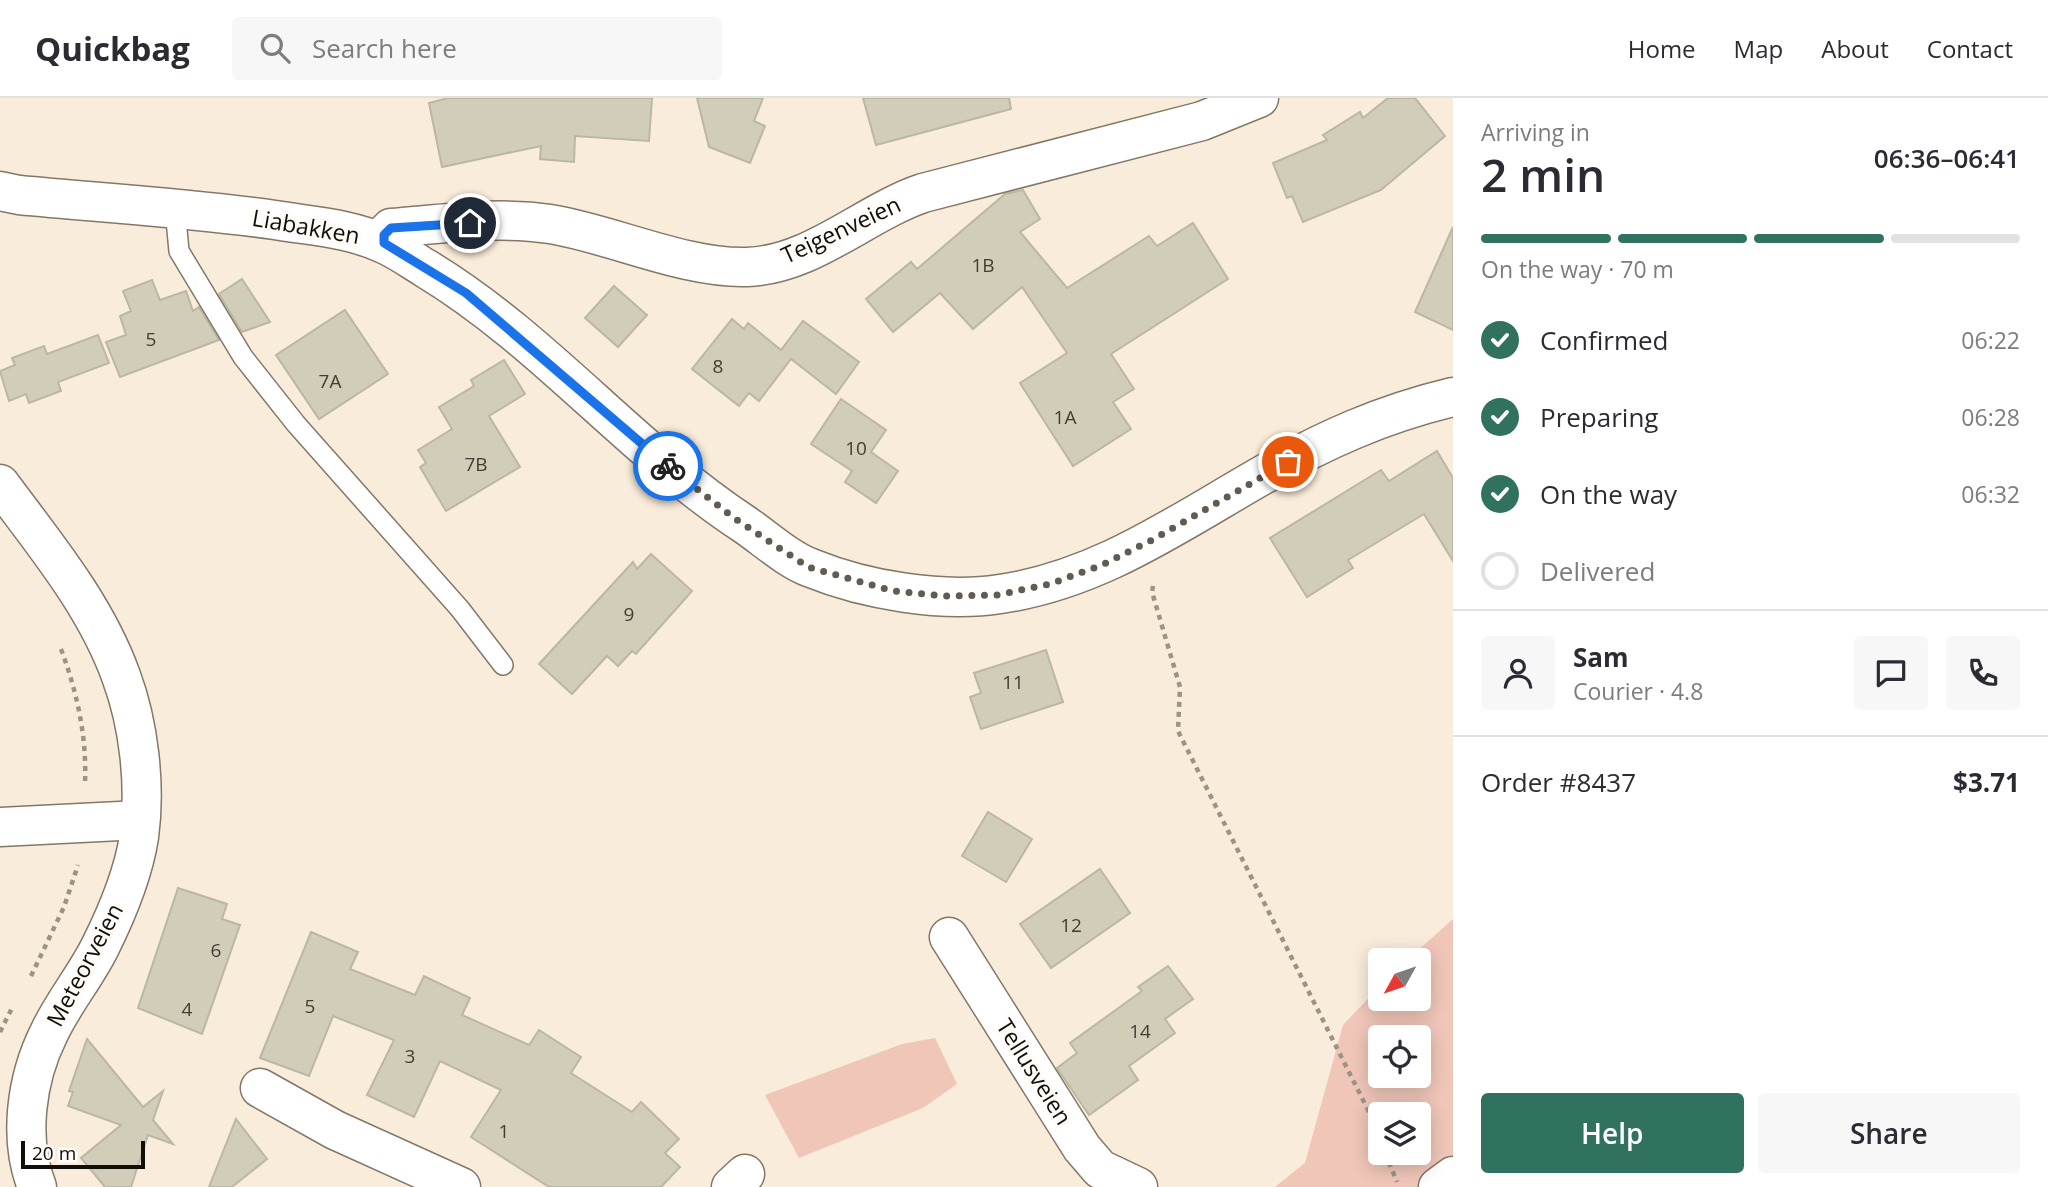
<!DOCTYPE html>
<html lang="en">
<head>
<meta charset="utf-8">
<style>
  :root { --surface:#fff; --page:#f7f7f7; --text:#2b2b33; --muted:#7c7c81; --line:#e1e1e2; --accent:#307160 }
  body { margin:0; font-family:"Open Sans",sans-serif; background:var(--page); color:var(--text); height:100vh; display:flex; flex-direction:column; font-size:26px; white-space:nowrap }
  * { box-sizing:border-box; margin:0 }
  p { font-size:23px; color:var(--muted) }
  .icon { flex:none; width:38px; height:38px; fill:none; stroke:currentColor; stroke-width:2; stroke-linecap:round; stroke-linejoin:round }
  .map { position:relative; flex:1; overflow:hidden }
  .sheet { display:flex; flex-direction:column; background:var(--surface); width:595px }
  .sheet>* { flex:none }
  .needle { width:46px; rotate:230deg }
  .buttons { position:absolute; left:1368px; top:850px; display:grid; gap:14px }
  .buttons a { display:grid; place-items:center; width:63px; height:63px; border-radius:7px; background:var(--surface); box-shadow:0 4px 18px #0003; font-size:35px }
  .scale { position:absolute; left:21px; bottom:18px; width:124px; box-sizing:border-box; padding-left:7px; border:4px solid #110d07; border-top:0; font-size:19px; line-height:24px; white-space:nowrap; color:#110d07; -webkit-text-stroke:5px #fefbf8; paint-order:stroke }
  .pin { position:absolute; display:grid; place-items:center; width:60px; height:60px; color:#fff; margin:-30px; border:4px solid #fff; border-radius:50%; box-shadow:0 2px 7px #0007 }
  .courier { position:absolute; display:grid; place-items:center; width:70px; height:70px; margin:-35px; border:5px solid #1a73e8; border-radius:50%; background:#fff; color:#222; box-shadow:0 2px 9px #0007 }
  .overview em { font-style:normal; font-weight:600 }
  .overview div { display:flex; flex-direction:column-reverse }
  .overview { display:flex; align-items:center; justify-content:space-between; height:119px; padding:0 28px }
  h1 { font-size:46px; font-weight:600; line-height:52px }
  .bar { display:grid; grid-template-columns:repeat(4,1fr); gap:10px 7px; align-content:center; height:84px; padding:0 28px }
  .bar i { height:9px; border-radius:5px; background:var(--line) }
  .bar .on { background:var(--accent) }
  .bar p { grid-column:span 4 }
  .line { display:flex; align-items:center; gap:18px; padding:0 28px; border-top:2px solid var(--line) }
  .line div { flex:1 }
  .round { display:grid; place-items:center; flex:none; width:74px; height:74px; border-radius:7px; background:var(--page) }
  ol { padding:0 28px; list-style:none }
  li { display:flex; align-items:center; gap:21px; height:77px }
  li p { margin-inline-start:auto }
  li .icon { padding:7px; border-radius:50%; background:var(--accent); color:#fff; stroke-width:4 }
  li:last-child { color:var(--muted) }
  li i { width:38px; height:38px; border:4px solid var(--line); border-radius:50% }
  .primary-button { display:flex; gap:14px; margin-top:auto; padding:14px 28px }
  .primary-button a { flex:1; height:80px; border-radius:7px; background:var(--accent); color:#fff; font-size:28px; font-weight:600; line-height:80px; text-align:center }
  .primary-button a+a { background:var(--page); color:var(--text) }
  header { display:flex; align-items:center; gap:42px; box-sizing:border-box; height:98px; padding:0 35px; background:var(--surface); border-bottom:2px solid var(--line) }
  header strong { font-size:33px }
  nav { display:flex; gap:38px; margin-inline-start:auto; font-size:24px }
  .search { width:490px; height:63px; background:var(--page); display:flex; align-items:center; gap:18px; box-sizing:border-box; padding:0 24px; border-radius:7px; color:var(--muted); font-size:26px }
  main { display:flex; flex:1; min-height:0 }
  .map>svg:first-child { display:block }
</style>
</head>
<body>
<header>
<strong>Quickbag</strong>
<div class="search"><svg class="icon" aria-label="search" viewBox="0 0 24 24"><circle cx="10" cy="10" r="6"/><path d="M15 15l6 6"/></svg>Search here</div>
<nav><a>Home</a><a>Map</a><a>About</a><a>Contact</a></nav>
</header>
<main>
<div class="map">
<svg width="1453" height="1089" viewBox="0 0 1453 1089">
  <rect width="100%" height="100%" fill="#f9ecda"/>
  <g fill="#f0c6b9" fill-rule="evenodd">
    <path d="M 1453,821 L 1453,1062 L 1417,1089 L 1275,1089 L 1305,1065 L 1343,927 L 1381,887 L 1381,901 L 1419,901 L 1419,863 L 1406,863 ZM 1381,940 L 1419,940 L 1419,978 L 1381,978 ZM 1381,1017 L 1419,1017 L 1419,1055 L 1381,1055 Z"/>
    <polygon points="935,940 957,986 923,1010 799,1060 765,997 902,946"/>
  </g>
  <g fill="#d2cdb9" stroke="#bbb7a3" stroke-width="2">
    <polygon points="448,0 652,0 649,43 575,38 574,64 540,61 541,48 442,69 429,5"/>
    <polygon points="697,0 763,0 754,23 765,28 750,65 709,49"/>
    <polygon points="863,0 1009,0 1011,11 876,47"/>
    <polygon points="1388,0 1415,0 1445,38 1381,92 1303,124 1292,98 1287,100 1273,65 1327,42 1323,37 1360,14 1363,20"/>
    <polygon points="1023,92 1040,121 1020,134 1067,190 1149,138 1157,148 1193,125 1228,181 1111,256 1134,291 1113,304 1131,331 1073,368 1020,285 1067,255 1022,189 973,231 940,195 893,234 866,201 911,164 917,171 1005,96"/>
    <polygon points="1453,129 1453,232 1415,214"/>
    <polygon points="242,181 270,224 242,234 219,196"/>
    <polygon points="152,182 160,202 186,193 193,213 199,209 219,242 120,279 106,244 126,237 120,218 131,213 123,193"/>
    <polygon points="614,188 647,217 618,249 585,220"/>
    <polygon points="345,212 388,276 319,321 276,257"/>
    <polygon points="732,221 744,231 748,225 781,252 803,223 859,264 836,296 791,261 759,303 749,295 739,308 692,271"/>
    <polygon points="98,237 109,265 58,284 61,293 29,305 26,296 9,303 0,273 15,267 12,260 44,248 47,256"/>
    <polygon points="504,262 525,296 489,318 520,369 446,413 420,369 426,365 418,352 452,331 439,309 474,288 471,282"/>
    <polygon points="841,301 886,332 871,354 898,373 876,405 845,384 852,373 811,346"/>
    <polygon points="1437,353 1453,380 1453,463 1424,416 1348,462 1353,470 1307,499 1270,440 1381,372 1389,383"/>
    <polygon points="651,456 692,493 636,556 632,553 618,568 607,558 572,596 539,566 633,464 637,471"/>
    <polygon points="1046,552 1063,604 981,631 970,599 981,595 974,575"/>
    <polygon points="988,714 1032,741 1006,784 962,758"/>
    <polygon points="1100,771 1130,815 1051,870 1020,826"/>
    <polygon points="178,790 227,806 222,821 240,827 202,936 138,910"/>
    <polygon points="311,834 358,854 350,871 415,897 424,878 470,900 462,917 529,947 539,932 581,959 571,975 632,1014 641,1004 679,1041 665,1055 680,1069 661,1089 549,1089 471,1039 501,992 440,963 414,1019 367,997 394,942 333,918 309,978 260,960"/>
    <polygon points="1168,868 1193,901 1165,921 1175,935 1129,968 1138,982 1089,1017 1057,970 1077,955 1070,945 1142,893 1138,889"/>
    <polygon points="87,941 143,1009 163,993 153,1022 173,1046 148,1037 131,1089 105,1089 81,1060 121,1027 68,1008 73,994 69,993"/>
    <polygon points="236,1021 267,1061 232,1089 209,1089"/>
  </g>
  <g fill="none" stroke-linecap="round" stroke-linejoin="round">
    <g stroke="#837868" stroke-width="22">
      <polyline id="lane" points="175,111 179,153 243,259 296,326 460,511 503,567"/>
    </g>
    <g stroke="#837868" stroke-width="41">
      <g id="street">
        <path d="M 0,93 L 19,97 C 104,105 190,110 275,122 C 311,128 350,130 384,146 C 398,152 412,162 425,170 C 543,241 630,351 744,426 C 765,440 787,461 811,470 C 865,492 942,505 1000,496 C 1098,482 1177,426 1261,378 C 1324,342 1382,316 1453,299"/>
        <path d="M 384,145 L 384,137 L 391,130 C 443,126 498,118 550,126 C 612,136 685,171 747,169 C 812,167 864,115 923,95 L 1202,23 L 1259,0"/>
        <path d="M 0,386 C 45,447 95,506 121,578 C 139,626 146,688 139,739 C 133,777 117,815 100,849 C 85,879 63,905 49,935 C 26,981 18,1041 37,1089"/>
        <polyline points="0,729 140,722"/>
        <polyline points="949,839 1082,1050 1100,1071 1138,1089"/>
        <polyline points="260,990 335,1032 461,1089"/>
        <polyline points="731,1089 745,1076"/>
        <polyline points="1438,1089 1453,1078"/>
      </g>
    </g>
    <g stroke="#9c9285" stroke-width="4.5" stroke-dasharray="5 5" stroke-linecap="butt">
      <polyline points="1153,488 1152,494 1180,589 1178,633 1370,1016 1381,1044"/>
      <path d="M 61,551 C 77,594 87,639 85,685"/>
      <polyline points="31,878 64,809 78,767"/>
      <polyline points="0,934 12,910"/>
      <polyline points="1385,1055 1397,1084"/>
    </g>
    <use href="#lane" stroke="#fff" stroke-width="19"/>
    <use href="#street" stroke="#fff" stroke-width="38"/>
  </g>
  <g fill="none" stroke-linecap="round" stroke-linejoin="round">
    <polyline stroke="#625b51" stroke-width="7" stroke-dasharray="0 12.6" points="668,368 734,420 808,469 893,493 946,498 997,497 1050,486 1102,467 1154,441 1288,364"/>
    <polyline stroke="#1a73e8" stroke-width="9" points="470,125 391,130 384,137 384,145 466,195 668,368"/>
  </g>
  <g text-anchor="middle" stroke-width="7" stroke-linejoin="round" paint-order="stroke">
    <g font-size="19" fill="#413d34">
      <text x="983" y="174">1B</text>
      <text x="151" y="248">5</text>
      <text x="718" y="275">8</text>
      <text x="330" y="290">7A</text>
      <text x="1065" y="326">1A</text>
      <text x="856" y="357">10</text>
      <text x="476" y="373">7B</text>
      <text x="629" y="523">9</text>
      <text x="1013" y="591">11</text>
      <text x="1071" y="834">12</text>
      <text x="216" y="859">6</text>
      <text x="310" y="915">5</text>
      <text x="187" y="918">4</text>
      <text x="1140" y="940">14</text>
      <text x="410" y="965">3</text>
      <text x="504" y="1040">1</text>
    </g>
    <g font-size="23" fill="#110d07" stroke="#fefbf8">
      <text transform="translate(306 129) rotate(10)" y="8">Liabakken</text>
      <text transform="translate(841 132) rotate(-25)" y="8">Teigenveien</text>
      <text transform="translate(85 867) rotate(-62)" y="8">Meteorveien</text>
      <text transform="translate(1034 974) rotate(58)" y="8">Tellusveien</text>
    </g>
  </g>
</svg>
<div class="buttons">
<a><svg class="needle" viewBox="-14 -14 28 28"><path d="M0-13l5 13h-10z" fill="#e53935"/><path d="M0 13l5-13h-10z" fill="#7c7c81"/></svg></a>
<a><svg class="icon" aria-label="locate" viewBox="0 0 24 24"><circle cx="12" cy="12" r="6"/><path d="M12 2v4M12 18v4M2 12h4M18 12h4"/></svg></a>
<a><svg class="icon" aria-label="layers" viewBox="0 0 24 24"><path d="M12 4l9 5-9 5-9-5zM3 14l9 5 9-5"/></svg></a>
</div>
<div class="scale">20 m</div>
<div class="pin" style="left:1288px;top:364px;background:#ea580c"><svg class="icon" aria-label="bag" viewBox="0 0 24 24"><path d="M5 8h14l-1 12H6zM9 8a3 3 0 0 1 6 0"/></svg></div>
<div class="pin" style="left:470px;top:125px;background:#1f2937"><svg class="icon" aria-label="home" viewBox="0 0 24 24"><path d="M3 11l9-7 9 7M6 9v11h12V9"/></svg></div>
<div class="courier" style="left:668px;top:368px"><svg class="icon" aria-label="bike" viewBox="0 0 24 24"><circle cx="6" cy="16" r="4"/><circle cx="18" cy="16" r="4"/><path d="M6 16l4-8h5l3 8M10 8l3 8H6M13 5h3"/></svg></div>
</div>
<section class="sheet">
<div class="overview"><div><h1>2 min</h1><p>Arriving in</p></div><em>06:36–06:41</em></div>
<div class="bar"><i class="on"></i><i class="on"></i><i class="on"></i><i></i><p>On the way · 70 m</p></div>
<ol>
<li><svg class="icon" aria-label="check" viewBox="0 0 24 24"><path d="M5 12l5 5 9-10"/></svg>Confirmed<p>06:22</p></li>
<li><svg class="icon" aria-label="check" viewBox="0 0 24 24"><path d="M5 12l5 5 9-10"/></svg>Preparing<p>06:28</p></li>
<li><svg class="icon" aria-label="check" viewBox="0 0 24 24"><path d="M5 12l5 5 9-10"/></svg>On the way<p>06:32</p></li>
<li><i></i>Delivered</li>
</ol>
<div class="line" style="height:126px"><a class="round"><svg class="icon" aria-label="person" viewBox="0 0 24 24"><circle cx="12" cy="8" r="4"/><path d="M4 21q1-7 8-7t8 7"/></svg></a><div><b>Sam</b><p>Courier · 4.8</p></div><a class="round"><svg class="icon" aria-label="chat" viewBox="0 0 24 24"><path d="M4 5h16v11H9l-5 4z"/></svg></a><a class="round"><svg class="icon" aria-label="phone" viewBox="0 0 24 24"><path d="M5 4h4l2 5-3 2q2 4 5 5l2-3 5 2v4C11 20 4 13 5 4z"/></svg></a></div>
<div class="line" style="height:91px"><div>Order #8437</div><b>$3.71</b></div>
<div class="primary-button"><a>Help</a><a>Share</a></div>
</section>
</main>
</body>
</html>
